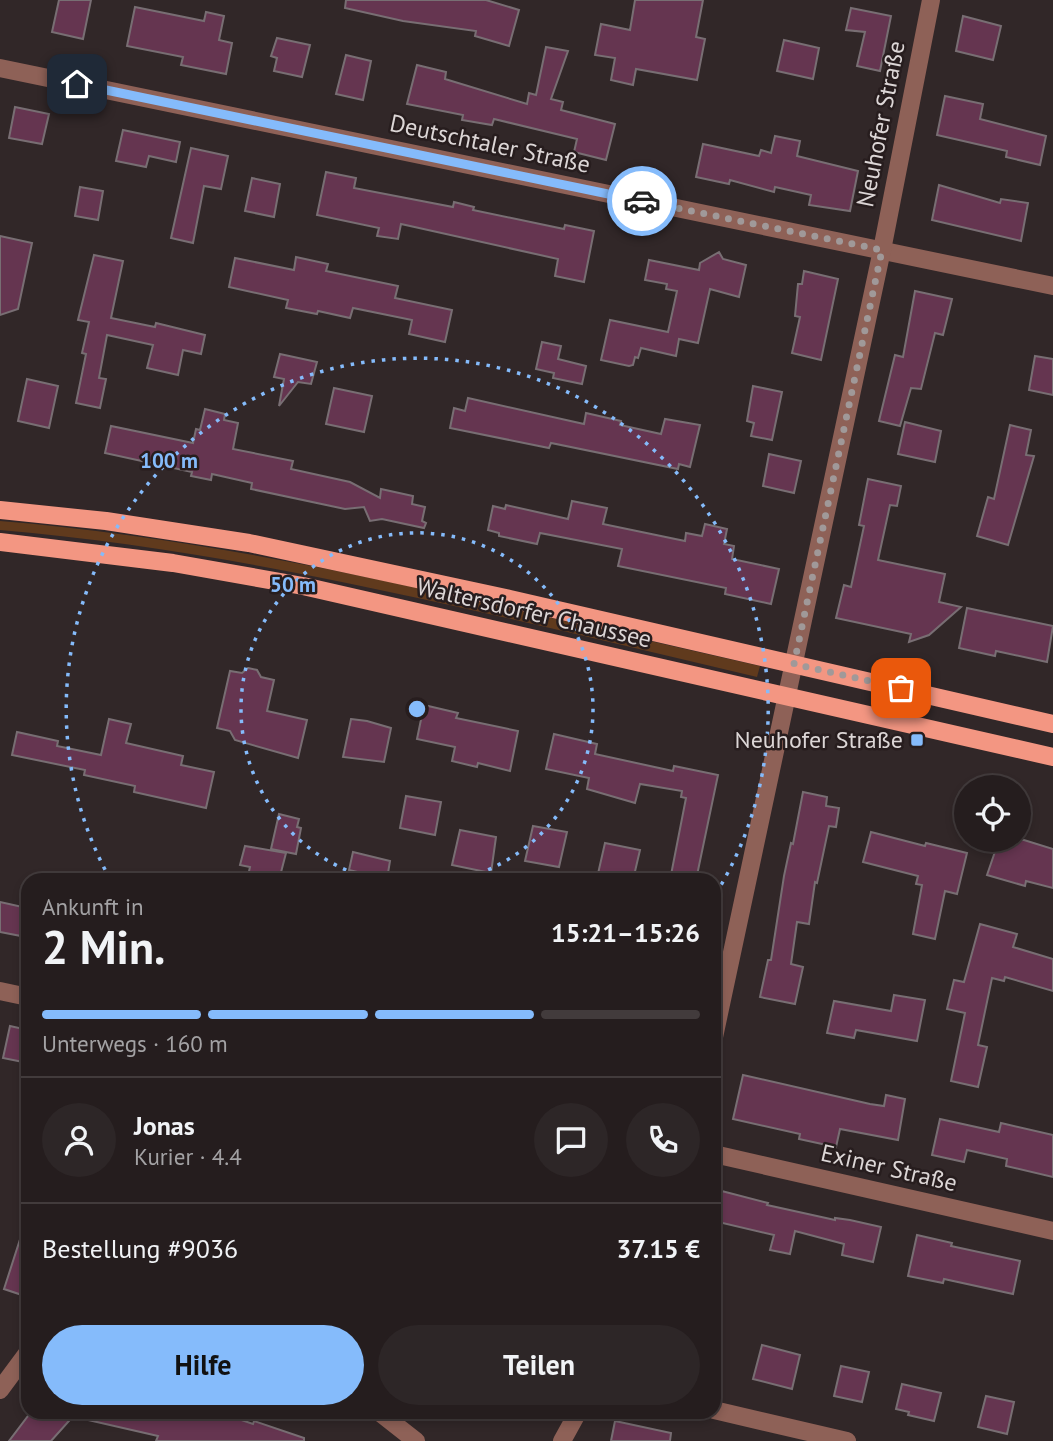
<!DOCTYPE html>
<html lang="de">
<head>
<meta charset="utf-8">
<style>
  :root { --surface:#251d1e; --page:#2d2627; --text:#f1f3f6; --muted:#a3a2a4; --line:#423b3c; --accent:#85bbfb }
  body { margin:0; font-family:"PT Sans",sans-serif; background:var(--page); color:var(--text); height:100vh; display:flex; flex-direction:column; font-size:26px; white-space:nowrap }
  * { box-sizing:border-box; margin:0 }
  p { font-size:23px; color:var(--muted) }
  .icon { flex:none; width:38px; height:38px; fill:none; stroke:currentColor; stroke-width:2; stroke-linecap:round; stroke-linejoin:round }
  .map { position:relative; flex:1; overflow:hidden }
  .panel { position:absolute; left:21px; top:873px; width:700px; height:546px; display:flex; flex-direction:column; background:var(--surface); border-radius:21px; box-shadow:0 4px 10px #0003,0 0 0 2px var(--line) }
  .panel>* { flex:none }
  .fabs { position:absolute; left:954px; top:775px; display:grid; gap:14px }
  .fabs a { display:grid; place-items:center; width:77px; height:77px; border-radius:50%; background:var(--surface); box-shadow:0 4px 10px #0003,0 0 0 2px var(--line); font-size:35px }
  .pin { position:absolute; display:grid; place-items:center; width:60px; height:60px; color:#fff; margin:-30px; border-radius:14px; box-shadow:0 4px 10px #0006 }
  .courier { position:absolute; display:grid; place-items:center; width:70px; height:70px; margin:-35px; border:5px solid #85bbfb; border-radius:50%; background:#fff; color:#222; box-shadow:0 2px 9px #0007 }
  .summary em { font-style:normal; font-weight:800 }
  .summary div { display:flex; flex-direction:column-reverse }
  .summary { display:flex; align-items:center; justify-content:space-between; height:119px; padding:0 21px }
  h1 { font-size:46px; font-weight:800; line-height:52px }
  .bar { display:grid; grid-template-columns:repeat(4,1fr); gap:10px 7px; align-content:center; height:84px; padding:0 21px }
  .bar i { height:9px; border-radius:5px; background:var(--line) }
  .bar .current { background:var(--accent) }
  .bar p { grid-column:span 4 }
  .line { display:flex; align-items:center; gap:18px; padding:0 21px; border-top:2px solid var(--line) }
  .line div { flex:1 }
  .round { display:grid; place-items:center; flex:none; width:74px; height:74px; border-radius:37px; background:var(--page) }
  .action { display:flex; gap:14px; margin-top:auto; padding:14px 21px }
  .action a { flex:1; height:80px; border-radius:42px; background:var(--accent); color:#111; font-size:28px; font-weight:800; line-height:80px; text-align:center }
  .action a+a { background:var(--page); color:var(--text) }
  .map>svg:first-child { display:block }
</style>
</head>
<body>
<div class="map">
<svg width="1053" height="1441" viewBox="0 0 1053 1441">
  <rect width="100%" height="100%" fill="#312728"/>
  <path fill="#603a1d" d="M 0,521 C 257,542 509,610 760,666 L 757,677 C 507,619 256,552 0,530 Z"/>
  <g fill="#653550" stroke="#786e73" stroke-width="2">
    <polygon points="59,0 91,0 83,39 52,32"/>
    <polygon points="346,0 486,0 519,10 509,46 475,36 476,31 403,21 345,8"/>
    <polygon points="635,0 703,0 696,37 705,39 697,80 636,69 633,85 611,80 615,58 595,55 601,24 630,30"/>
    <polygon points="135,7 204,21 206,12 224,16 219,40 232,43 226,74 181,65 183,57 127,46"/>
    <polygon points="851,8 891,16 880,71 857,66 865,32 846,30"/>
    <polygon points="963,16 1001,26 993,60 956,51"/>
    <polygon points="277,38 310,45 302,77 274,71 277,58 271,56"/>
    <polygon points="784,40 819,48 813,79 777,71"/>
    <polygon points="546,47 568,51 551,99 563,102 561,110 615,124 606,160 574,152 577,139 494,119 492,125 462,120 463,115 407,104 417,65 446,72 445,79 527,104 529,93 536,95"/>
    <polygon points="346,55 371,61 363,100 336,94"/>
    <polygon points="945,96 983,104 980,119 1046,136 1040,165 1006,157 1007,151 937,135"/>
    <polygon points="15,107 49,114 42,144 9,138"/>
    <polygon points="123,130 180,142 176,162 149,156 146,167 116,161"/>
    <polygon points="775,136 800,141 797,156 858,171 850,211 809,205 811,195 775,187 774,192 730,180 729,184 696,177 703,144 759,156 761,150 771,153"/>
    <polygon points="191,148 228,156 221,189 204,186 193,243 171,238"/>
    <polygon points="326,172 356,178 354,188 453,207 454,202 474,207 473,210 564,229 565,225 594,231 584,282 555,276 558,259 401,224 398,239 377,236 379,228 317,215"/>
    <polygon points="252,178 280,184 274,217 245,211"/>
    <polygon points="939,185 1000,203 1001,199 1028,203 1021,241 932,220"/>
    <polygon points="80,187 103,191 98,220 75,216"/>
    <polygon points="0,236 32,243 18,309 0,315"/>
    <polygon points="719,252 723,259 746,265 739,297 710,289 698,343 679,339 676,356 641,348 638,358 635,357 633,365 629,366 601,360 610,320 668,332 677,291 666,289 667,284 645,280 649,260 699,270 700,263"/>
    <polygon points="94,255 123,261 111,318 150,326 155,327 156,323 205,335 201,354 183,350 178,375 147,368 153,345 107,335 99,378 106,379 100,408 76,403 86,354 82,353 89,322 78,320"/>
    <polygon points="296,257 328,264 326,271 398,286 395,298 452,310 445,342 409,334 412,320 353,308 350,318 318,311 317,314 286,308 288,300 229,287 235,258 294,270"/>
    <polygon points="804,271 838,279 821,360 792,353 800,317 795,316 798,284 802,284"/>
    <polygon points="915,291 952,299 943,335 935,333 921,389 911,388 900,426 879,421 895,355 903,357"/>
    <polygon points="542,342 561,346 558,359 586,366 582,384 553,378 554,373 536,369"/>
    <polygon points="280,354 317,362 311,384 298,382 279,406 284,379 274,377"/>
    <polygon points="1035,356 1053,359 1053,395 1029,390"/>
    <polygon points="27,379 58,386 49,428 18,421"/>
    <polygon points="753,386 782,392 772,440 751,436 754,423 747,421"/>
    <polygon points="334,388 372,396 364,432 326,424"/>
    <polygon points="468,398 584,424 586,413 621,421 620,425 661,434 665,419 700,425 690,467 679,464 678,469 551,443 549,448 450,428 454,408 465,411"/>
    <polygon points="205,409 225,414 224,420 238,423 233,449 293,461 291,469 350,482 380,498 381,489 413,496 412,504 425,507 422,521 426,523 424,528 382,519 370,521 364,507 345,509 251,489 252,483 212,474 211,480 191,476 192,472 105,453 111,426 193,443 196,429 200,430"/>
    <polygon points="905,422 941,431 935,462 898,454"/>
    <polygon points="1010,425 1031,430 1026,455 1034,456 1008,545 977,536 988,497 994,499"/>
    <polygon points="769,454 801,461 794,493 763,486"/>
    <polygon points="868,479 901,486 897,506 890,505 878,560 945,574 939,602 961,607 929,635 909,642 911,634 836,618 844,585 851,587 864,526 859,525"/>
    <polygon points="572,501 607,508 603,524 685,541 686,533 702,536 705,524 727,529 724,544 734,546 732,559 779,569 771,604 725,594 726,588 618,566 622,549 540,533 537,544 499,536 499,533 488,530 493,506 505,509 506,505 568,519"/>
    <polygon points="967,608 1053,626 1047,662 996,651 995,656 959,648"/>
    <polygon points="248,668 257,670 261,677 274,680 267,711 307,720 298,758 235,740 230,731 217,728 230,671 242,673"/>
    <polygon points="424,705 458,713 456,718 518,731 510,771 478,763 477,767 452,761 455,747 417,739"/>
    <polygon points="109,719 131,724 126,743 183,756 181,765 214,772 206,808 134,792 135,786 84,775 85,770 12,755 17,732 58,741 57,746 101,755"/>
    <polygon points="351,719 367,721 391,728 384,762 343,757"/>
    <polygon points="554,734 597,744 595,754 673,771 674,766 718,775 696,880 670,880 686,798 681,797 682,791 640,784 635,803 587,789 589,778 546,769"/>
    <polygon points="803,792 827,797 826,806 839,808 836,827 829,826 817,883 815,882 809,924 797,922 791,964 803,967 795,1004 760,997 768,960 771,960 784,876 791,843 793,844"/>
    <polygon points="406,796 441,802 435,835 400,828"/>
    <polygon points="279,814 299,819 297,827 301,828 296,854 271,849"/>
    <polygon points="533,826 567,832 559,867 525,861"/>
    <polygon points="460,830 496,837 491,873 452,865"/>
    <polygon points="871,832 925,846 926,843 967,853 957,894 945,891 935,939 913,934 922,885 916,884 918,876 863,862"/>
    <polygon points="999,840 1024,840 1053,849 1053,888 1026,881 1025,886 987,875"/>
    <polygon points="605,843 640,850 633,880 597,878"/>
    <polygon points="245,846 286,853 279,880 247,880 250,867 240,865"/>
    <polygon points="353,852 390,861 387,879 349,870"/>
    <polygon points="0,902 27,908 21,936 0,932"/>
    <polygon points="980,924 1017,934 1013,947 1053,959 1053,991 1005,977 1004,981 992,978 978,1045 987,1047 978,1087 951,1081 965,1013 947,1009 954,980 964,982"/>
    <polygon points="894,995 925,1000 917,1041 856,1030 854,1038 827,1033 834,1001 891,1011"/>
    <polygon points="10,1026 28,1030 28,1063 3,1058"/>
    <polygon points="743,1075 870,1104 884,1106 886,1095 905,1099 898,1140 840,1129 836,1147 799,1139 800,1134 733,1119"/>
    <polygon points="940,1119 999,1132 1001,1123 1053,1135 1053,1177 1006,1166 1007,1159 967,1150 964,1162 932,1155"/>
    <polygon points="714,1189 768,1203 767,1205 835,1220 835,1218 850,1220 881,1227 873,1262 842,1255 844,1244 795,1231 790,1254 770,1250 774,1235 714,1221"/>
    <polygon points="24,1227 28,1227 28,1297 4,1289"/>
    <polygon points="917,1235 952,1243 951,1246 1020,1261 1013,1294 944,1279 943,1283 908,1276"/>
    <polygon points="762,1345 800,1355 792,1389 753,1379"/>
    <polygon points="841,1366 869,1372 862,1402 834,1396"/>
    <polygon points="902,1384 941,1393 934,1421 908,1415 909,1412 896,1409"/>
    <polygon points="986,1396 1014,1402 1007,1434 978,1427"/>
    <polygon points="31,1412 77,1412 51,1441 9,1441"/>
    <polygon points="89,1412 218,1412 253,1424 254,1421 304,1438 304,1441 156,1441 158,1436 88,1420"/>
    <polygon points="615,1421 671,1433 670,1441 611,1441"/>
  </g>
  <g fill="none" stroke-linecap="round" stroke-linejoin="round">
    <g stroke="#8e6157" stroke-width="18">
      <polyline points="0,68 1053,286"/>
      <polyline points="0,991 28,997"/>
      <polyline points="714,1037 882,250 931,0"/>
      <polyline points="714,1154 1053,1231"/>
      <polyline points="0,1390 28,1352"/>
      <polyline points="714,1410 847,1441"/>
      <polyline points="379,1412 416,1441"/>
      <polyline points="562,1441 578,1412"/>
    </g>
    <g stroke="#f39682" stroke-width="18">
      <polyline points="0,510 106,521 249,543 510,599 1053,724"/>
      <polyline points="0,542 173,563 303,586 1053,757"/>
    </g>
  </g>
  <g fill="none" stroke-linecap="round" stroke-linejoin="round">
    <polyline stroke="#a09999" stroke-width="7" stroke-dasharray="0 12.6" points="642,201 882,250 794,664 901,688"/>
    <polyline stroke="#85bbfb" stroke-width="9" points="77,84 642,201"/>
  </g>
  <g fill="none" stroke="#85bbfb" stroke-width="3.5" stroke-dasharray="3.5 7">
    <path d="M376 880A176 176 0 1 1 458 880"/>
    <path d="M110 879A351 351 0 1 1 715 895"/>
  </g>
  <rect fill="#85bbfb" stroke="#271d1e" stroke-width="2.5" x="910" y="733" width="14" height="14" rx="3.5"/>
  <g text-anchor="middle" stroke-width="5" stroke-linejoin="round" paint-order="stroke">
    <g font-size="24" fill="#dcd6d6" stroke="#271d1e">
      <text transform="translate(881 124) rotate(-79)" y="8">Neuhofer Straße</text>
      <text transform="translate(490 144) rotate(12)" y="8">Deutschtaler Straße</text>
      <text transform="translate(534 613) rotate(13)" y="8">Waltersdorfer Chaussee</text>
      <text transform="translate(889 1168) rotate(13)" y="8">Exiner Straße</text>
    </g>
    <g font-size="24" fill="#dcd6d6" stroke="#271d1e" text-anchor="end">
      <text x="903" y="748">Neuhofer Straße</text>
    </g>
  </g>
  <circle cx="417" cy="709" r="10" fill="#85bbfb" stroke="#271d1e" stroke-width="3.5"/>
  <g font-size="21" text-anchor="middle" font-weight="bold" fill="#85bbfb" stroke="#271d1e" stroke-width="5" stroke-linejoin="round" paint-order="stroke">
    <text x="169" y="468">100 m</text>
    <text x="293" y="592">50 m</text>
  </g>
</svg>
<div class="fabs">
<a><svg class="icon" aria-label="locate" viewBox="0 0 24 24"><circle cx="12" cy="12" r="6"/><path d="M12 2v4M12 18v4M2 12h4M18 12h4"/></svg></a>
</div>
<div class="pin" style="left:901px;top:688px;background:#ea580c"><svg class="icon" aria-label="bag" viewBox="0 0 24 24"><path d="M5 8h14l-1 12H6zM9 8a3 3 0 0 1 6 0"/></svg></div>
<div class="pin" style="left:77px;top:84px;background:#1f2937"><svg class="icon" aria-label="home" viewBox="0 0 24 24"><path d="M3 11l9-7 9 7M6 9v11h12V9"/></svg></div>
<div class="courier" style="left:642px;top:201px"><svg class="icon" aria-label="car" viewBox="0 0 24 24"><path d="M5 17H2v-5l4-1 3-4h7l3 4 3 1v5h-3M9 17h6M6 11h13"/><circle cx="7" cy="17" r="2"/><circle cx="17" cy="17" r="2"/></svg></div>
<section class="panel">
<div class="summary"><div><h1>2 Min.</h1><p>Ankunft in</p></div><em>15:21–15:26</em></div>
<div class="bar"><i class="current"></i><i class="current"></i><i class="current"></i><i></i><p>Unterwegs · 160 m</p></div>
<div class="line" style="height:126px"><a class="round"><svg class="icon" aria-label="person" viewBox="0 0 24 24"><circle cx="12" cy="8" r="4"/><path d="M4 21q1-7 8-7t8 7"/></svg></a><div><b>Jonas</b><p>Kurier · 4.4</p></div><a class="round"><svg class="icon" aria-label="chat" viewBox="0 0 24 24"><path d="M4 5h16v11H9l-5 4z"/></svg></a><a class="round"><svg class="icon" aria-label="phone" viewBox="0 0 24 24"><path d="M5 4h4l2 5-3 2q2 4 5 5l2-3 5 2v4C11 20 4 13 5 4z"/></svg></a></div>
<div class="line" style="height:91px"><div>Bestellung #9036</div><b>37.15 €</b></div>
<div class="action"><a>Hilfe</a><a>Teilen</a></div>
</section>
</div>
</body>
</html>
